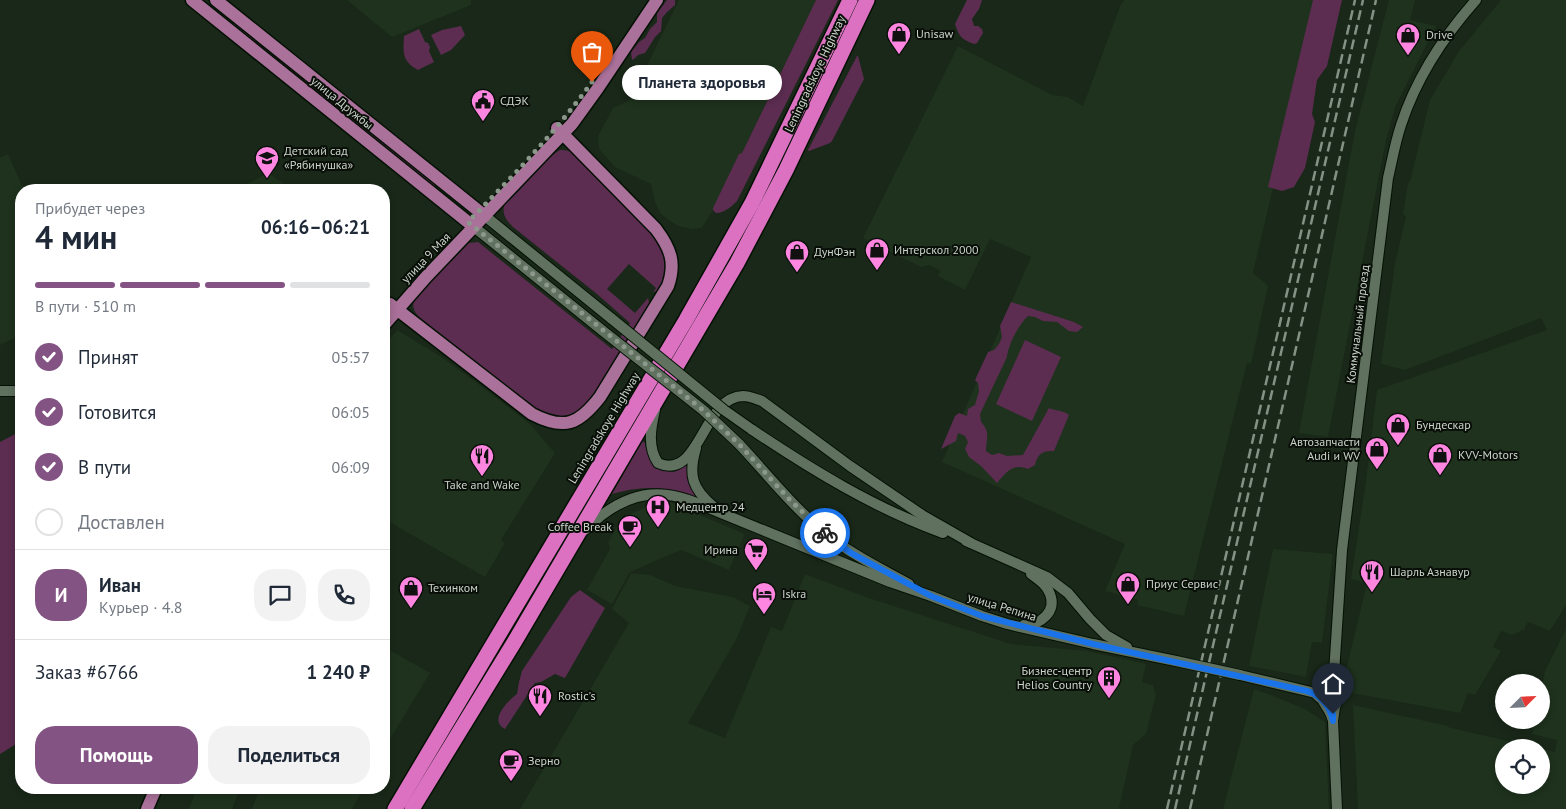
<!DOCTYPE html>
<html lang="ru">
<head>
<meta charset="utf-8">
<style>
  :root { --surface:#fff; --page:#f2f2f3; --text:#1f2937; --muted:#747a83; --line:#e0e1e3; --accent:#835383 }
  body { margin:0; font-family:"PT Sans",sans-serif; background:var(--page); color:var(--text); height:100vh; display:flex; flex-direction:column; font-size:19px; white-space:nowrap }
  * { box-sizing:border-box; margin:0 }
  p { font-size:16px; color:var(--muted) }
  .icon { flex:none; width:28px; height:28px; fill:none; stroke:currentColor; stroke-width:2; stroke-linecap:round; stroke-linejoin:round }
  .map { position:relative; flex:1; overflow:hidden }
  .side { position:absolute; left:15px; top:184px; width:375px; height:610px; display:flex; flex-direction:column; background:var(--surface); border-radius:20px; box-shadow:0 2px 8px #0003 }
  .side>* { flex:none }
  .needle { width:32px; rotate:66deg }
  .controls { position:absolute; left:1495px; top:674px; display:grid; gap:10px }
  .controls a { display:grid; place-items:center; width:55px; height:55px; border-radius:50%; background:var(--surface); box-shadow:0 2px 8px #0003; font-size:25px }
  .pin { position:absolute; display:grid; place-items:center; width:42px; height:42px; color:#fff; margin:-51px -21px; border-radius:50% 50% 50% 0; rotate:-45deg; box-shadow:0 0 5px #0007 }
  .pin .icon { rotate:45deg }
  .courier { position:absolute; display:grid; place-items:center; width:50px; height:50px; margin:-25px; border:4px solid #1a73e8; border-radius:50%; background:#fff; color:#222; box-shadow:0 1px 6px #0007 }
  .bubble { position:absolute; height:35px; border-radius:18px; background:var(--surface); box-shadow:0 2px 8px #0003; font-size:16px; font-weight:800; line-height:35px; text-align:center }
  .overview em { font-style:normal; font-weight:800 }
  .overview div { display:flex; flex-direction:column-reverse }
  .overview { display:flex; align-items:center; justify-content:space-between; height:85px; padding:0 20px }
  h1 { font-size:32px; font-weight:800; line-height:38px }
  .bar { display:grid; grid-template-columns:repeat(4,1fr); gap:8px 5px; align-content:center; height:60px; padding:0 20px }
  .bar i { height:6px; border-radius:4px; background:var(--line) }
  .bar .active { background:var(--accent) }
  .bar p { grid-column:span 4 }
  .line { display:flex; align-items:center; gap:12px; padding:0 20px; border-top:1px solid var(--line) }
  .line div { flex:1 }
  .round { display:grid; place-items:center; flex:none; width:52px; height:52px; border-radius:20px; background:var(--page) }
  ol { padding:0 20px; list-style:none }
  li { display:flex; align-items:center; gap:15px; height:55px }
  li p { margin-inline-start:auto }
  li .icon { padding:5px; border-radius:50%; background:var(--accent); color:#fff; stroke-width:4 }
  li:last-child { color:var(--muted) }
  li i { width:28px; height:28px; border:2px solid var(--line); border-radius:50% }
  .button { display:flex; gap:10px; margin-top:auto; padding:10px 20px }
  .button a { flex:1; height:58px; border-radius:20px; background:var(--accent); color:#fff; font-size:20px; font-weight:800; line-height:58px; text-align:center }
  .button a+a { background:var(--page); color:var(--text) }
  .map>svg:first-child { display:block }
</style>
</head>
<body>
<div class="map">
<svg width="1566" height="809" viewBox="0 0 1566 809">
  <rect width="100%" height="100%" fill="#192818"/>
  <g fill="#1e321d">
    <polygon points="347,0 471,0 471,5 392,37"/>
    <polygon points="679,0 816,0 742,153 739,155 713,210 702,228 692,229 678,226 670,221 660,213 655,202 651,184 615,167 599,149 598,136 613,108 630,100"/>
    <polygon points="1124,0 1317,0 1253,273 1268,286 1251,364 1247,363 1184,616 1137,605 1138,600 1105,591 1125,544 942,462 1031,257 990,239 965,290 938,276 940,271 937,269 929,265 921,267 863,238 958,46 1052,95 1068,97 1083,106 1121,4"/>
    <polygon points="1389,0 1415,0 1410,20 1436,26 1396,105 1386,140 1328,437 1299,433 1355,131"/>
    <polygon points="1501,0 1566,0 1566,605 1550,631 1528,622 1525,626 1525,629 1512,635 1501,631 1493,647 1501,651 1475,695 1468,693 1460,713 1346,692 1342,687 1367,583 1351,579 1366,481 1377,390 1547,330 1541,318 1405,370 1381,364 1395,263 1406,216 1403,215 1408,183 1410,181 1430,100 1459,51"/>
    <polygon points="8,154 24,190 21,190 21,352 15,338 0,345 0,158"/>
    <polygon points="268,173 293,190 247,190 245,185"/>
    <polygon points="397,330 440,356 481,386 530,424 555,453 501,540 505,543 485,577 384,519 384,346"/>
    <polygon points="665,500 745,534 729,570 681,550 630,572 612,604 587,590 610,549 608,542 622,518 654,503"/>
    <polygon points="1273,549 1333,554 1322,643 1312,642 1306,677 1249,666"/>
    <polygon points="631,573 650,575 675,586 733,597 750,606 737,638 688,723 725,738 771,627 782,631 805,574 869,598 1011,644 1087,651 1146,664 1142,682 1153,685 1156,695 1146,734 1133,745 1119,809 520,809 629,623 612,609"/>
    <polygon points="1566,629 1566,809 1358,809 1353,705 1448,726 1448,727 1452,728 1534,747 1504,748 1504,785 1541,785 1541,749 1555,752 1557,740 1532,734 1535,720 1541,720 1541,690 1545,671"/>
    <polygon points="384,647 430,673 384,749"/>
    <polygon points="1254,689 1276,697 1305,709 1325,722 1329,809 1223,809"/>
    <polygon points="197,788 240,788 232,809 189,809"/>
    <polygon points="260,788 360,788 358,791 361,793 352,809 252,809"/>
  </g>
  <g fill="#5c2d51">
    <polygon points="667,0 675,0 675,5 667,12 662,18 661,31 655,37 645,53 638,55 634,59 632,60 631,52 639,42 645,38 650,29 657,22 657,13"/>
    <path d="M 816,0 L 838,0 L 737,201 C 731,207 724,213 716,213 L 713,210 L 713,208 L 739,154 L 742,153 Z"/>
    <path d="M 967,0 L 982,0 L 979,9 L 972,19 L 974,26 L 978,26 L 982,29 L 983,33 L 977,43 L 974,44 C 961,39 959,36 955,24 Z"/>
    <polygon points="1313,0 1342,0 1327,66 1317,80 1312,114 1315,122 1305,168 1294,187 1282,191 1268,187"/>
    <polygon points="235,23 436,185 434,187 233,26"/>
    <polygon points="461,26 465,35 451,50 441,55 431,35 442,30"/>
    <path d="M 419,29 L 425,42 L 428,43 L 430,47 L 429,51 L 434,62 L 418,70 C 402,61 403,53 404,36 Z"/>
    <polygon points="857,56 858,56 864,79 832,141 830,143 809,151 808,150"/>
    <path d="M 560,150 C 567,150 571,151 577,155 L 651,231 L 662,245 L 667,270 L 661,290 L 653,292 L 656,288 L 629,264 L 607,289 L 635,313 L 648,298 L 650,306 L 591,401 L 577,414 L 562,418 L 545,413 L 534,407 L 419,317 C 413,311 411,304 416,297 L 469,243 L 478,242 L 612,349 L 630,323 L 597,294 L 513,227 C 507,221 502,215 504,206 C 505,198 551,154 560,150 Z"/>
    <path d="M 1011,302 L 1074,322 L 1083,327 L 1077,332 L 1069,331 L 1057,322 L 1043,321 L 1035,317 L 1028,316 C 1019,324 1008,345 1007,357 L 980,414 L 981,422 C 991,433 986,438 986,451 L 992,455 L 999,453 L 1007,456 L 1023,455 L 1049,408 C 1056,411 1063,410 1069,415 L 1054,451 C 1043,451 1038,453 1035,465 L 1028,469 C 1012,463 1007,472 997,483 L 981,466 L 969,457 L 965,449 L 968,442 L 965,436 L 958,433 L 956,441 L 941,449 L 955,416 L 959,413 L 967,416 L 968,409 L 975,405 L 979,391 L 978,383 L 975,380 L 988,352 L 994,350 L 999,344 L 1002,337 L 1000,326 Z"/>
    <polygon points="1025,340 1061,357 1032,421 996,404"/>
    <polygon points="21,431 21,741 0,754 0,442"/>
    <path d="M 642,441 L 645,443 C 647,458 658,470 674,472 L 689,464 L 692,487 L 696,496 L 694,497 C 665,486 642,485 612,494 Z"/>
    <path d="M 580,590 L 605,608 L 565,678 L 555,674 L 541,682 L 535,683 L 505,729 C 488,720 508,701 517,694 L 519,682 L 522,671 L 571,597 Z"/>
  </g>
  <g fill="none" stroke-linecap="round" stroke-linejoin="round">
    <g stroke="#041104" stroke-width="12">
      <g id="minor">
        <polyline points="485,216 612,319"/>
        <polyline points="474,227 603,331"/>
        <polyline points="0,391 21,391"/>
        <path d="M 655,410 C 651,427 647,447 658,463 C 700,482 702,397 743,396 C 750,396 756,399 762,401 L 850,466 L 922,515 L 971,543"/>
        <path d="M 751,429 C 812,470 874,508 943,533"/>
        <path d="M 739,444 C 769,476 796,511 830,537 C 854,556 882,569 909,584"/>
        <path d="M 696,448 C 688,475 692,489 714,507"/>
        <path d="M 585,530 C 607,508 635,490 668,495 C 677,496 686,499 694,502 L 890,582 L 931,596 L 982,616 L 1007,624 L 1093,644 L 1176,661"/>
        <polyline points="966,541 1047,577 1068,593 1090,619 1106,635 1127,647"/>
        <path d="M 1024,625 C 1040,625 1057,612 1050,594 C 1047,585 1039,580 1031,574"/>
        <polyline points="1240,675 1307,691 1315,693 1320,698"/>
        <path d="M 1332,718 C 1330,707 1316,698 1322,689 C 1326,683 1331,680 1334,673"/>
        <path d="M 1337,809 L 1333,721 L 1335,707 L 1340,695 L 1334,679 L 1334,673 L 1342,550 L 1388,178 C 1392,161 1395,143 1401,125 C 1416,79 1444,36 1476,0"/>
      </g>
    </g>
    <g stroke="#041104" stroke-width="15">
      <g id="major">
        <polyline points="192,0 474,227"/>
        <polyline points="216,0 485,216"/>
        <path d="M 390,304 L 532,414 C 565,431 579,424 600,397 L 668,286 C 676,263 671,249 656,229 L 557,128"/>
        <polyline points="384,325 426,277 572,124 598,88 657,0"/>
        <polyline points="147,809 156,788"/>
      </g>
    </g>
    <g stroke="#041104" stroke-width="18">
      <g id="highway">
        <polyline points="395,809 686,320 752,203 850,0"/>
        <polyline points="412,809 515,641 737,263 786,170 867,0"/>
      </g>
    </g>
    <use href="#minor" stroke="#60715f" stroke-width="10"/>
    <use href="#major" stroke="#aa719a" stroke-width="12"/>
    <use href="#highway" stroke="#dc71c2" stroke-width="15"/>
    <g stroke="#859184" stroke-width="2.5" stroke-dasharray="10 5" stroke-linecap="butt">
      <polyline points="1167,809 1355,0"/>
      <polyline points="1175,809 1363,0"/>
      <polyline points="1190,809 1376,0"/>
    </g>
    <g stroke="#041104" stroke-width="12" stroke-linecap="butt">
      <g id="minor-bridge">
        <polyline points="612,319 724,410 751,429"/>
        <polyline points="603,331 703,410 739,444"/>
        <polyline points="1176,661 1240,675"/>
      </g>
    </g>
    <use href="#minor-bridge" stroke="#60715f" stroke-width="10"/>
  </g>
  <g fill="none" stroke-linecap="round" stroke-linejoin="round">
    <path stroke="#8c988c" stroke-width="5" stroke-dasharray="0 9" d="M 592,82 C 555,133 512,177 468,222 L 703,410 L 739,444 L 790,500 L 825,533"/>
    <path stroke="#1a73e8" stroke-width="6" d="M 825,533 L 851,553 L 931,596 L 982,616 L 1093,644 L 1307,691 C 1321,695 1330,707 1333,721 L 1333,714"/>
  </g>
  <defs>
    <g id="shop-pin" transform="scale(1.25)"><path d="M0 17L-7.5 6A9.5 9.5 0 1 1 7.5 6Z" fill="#fe86e0" stroke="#090f08"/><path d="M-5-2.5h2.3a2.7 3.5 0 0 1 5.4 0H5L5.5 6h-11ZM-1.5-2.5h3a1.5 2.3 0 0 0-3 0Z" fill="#111"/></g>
    <g id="civic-pin" transform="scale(1.25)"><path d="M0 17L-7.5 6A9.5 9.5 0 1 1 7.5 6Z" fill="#fe86e0" stroke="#090f08"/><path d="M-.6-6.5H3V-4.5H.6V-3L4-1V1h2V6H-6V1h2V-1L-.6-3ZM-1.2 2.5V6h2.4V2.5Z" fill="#111"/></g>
    <g id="school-pin" transform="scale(1.25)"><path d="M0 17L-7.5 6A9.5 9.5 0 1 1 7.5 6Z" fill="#fe86e0" stroke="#090f08"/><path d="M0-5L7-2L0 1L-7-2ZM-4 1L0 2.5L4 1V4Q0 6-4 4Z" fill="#111"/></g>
    <g id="restaurant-pin" transform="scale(1.25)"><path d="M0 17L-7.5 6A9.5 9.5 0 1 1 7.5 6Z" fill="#fe86e0" stroke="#090f08"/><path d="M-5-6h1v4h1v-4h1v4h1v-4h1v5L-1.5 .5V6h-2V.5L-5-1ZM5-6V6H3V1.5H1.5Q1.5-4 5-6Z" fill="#111"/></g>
    <g id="hospital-pin" transform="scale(1.25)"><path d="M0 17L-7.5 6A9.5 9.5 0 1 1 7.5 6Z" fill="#fe86e0" stroke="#090f08"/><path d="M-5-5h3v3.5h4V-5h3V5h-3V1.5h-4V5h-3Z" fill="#111"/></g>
    <g id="cafe-pin" transform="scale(1.25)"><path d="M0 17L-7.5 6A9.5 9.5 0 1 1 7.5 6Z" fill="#fe86e0" stroke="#090f08"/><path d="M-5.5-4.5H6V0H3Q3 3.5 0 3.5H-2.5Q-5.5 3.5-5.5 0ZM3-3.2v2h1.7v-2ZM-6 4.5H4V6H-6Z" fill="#111"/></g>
    <g id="supermarket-pin" transform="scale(1.25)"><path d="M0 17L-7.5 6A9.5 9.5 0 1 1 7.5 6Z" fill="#fe86e0" stroke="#090f08"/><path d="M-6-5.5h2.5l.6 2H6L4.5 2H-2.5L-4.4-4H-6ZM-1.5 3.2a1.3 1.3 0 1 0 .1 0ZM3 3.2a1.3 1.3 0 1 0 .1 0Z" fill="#111"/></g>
    <g id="hotel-pin" transform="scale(1.25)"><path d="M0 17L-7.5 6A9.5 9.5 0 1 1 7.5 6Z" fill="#fe86e0" stroke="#090f08"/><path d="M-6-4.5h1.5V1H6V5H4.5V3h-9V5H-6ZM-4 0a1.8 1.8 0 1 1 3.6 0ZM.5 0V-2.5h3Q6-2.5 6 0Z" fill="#111"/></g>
    <g id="building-pin" transform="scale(1.25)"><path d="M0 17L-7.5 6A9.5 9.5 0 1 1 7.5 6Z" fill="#fe86e0" stroke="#090f08"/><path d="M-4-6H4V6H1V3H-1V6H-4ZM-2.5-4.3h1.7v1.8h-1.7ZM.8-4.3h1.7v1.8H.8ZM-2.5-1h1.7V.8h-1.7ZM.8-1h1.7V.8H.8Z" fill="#111"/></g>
  </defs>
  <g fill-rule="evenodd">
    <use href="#shop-pin" x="899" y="34"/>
    <use href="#shop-pin" x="1408" y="35"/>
    <use href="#civic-pin" x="483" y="101"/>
    <use href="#school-pin" x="267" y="158"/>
    <use href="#shop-pin" x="877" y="250"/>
    <use href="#shop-pin" x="797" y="252"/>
    <use href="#shop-pin" x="1398" y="425"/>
    <use href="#shop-pin" x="1377" y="449"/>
    <use href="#shop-pin" x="1440" y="455"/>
    <use href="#restaurant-pin" x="482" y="456"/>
    <use href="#hospital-pin" x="658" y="507"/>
    <use href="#cafe-pin" x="630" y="527"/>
    <use href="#supermarket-pin" x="756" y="550"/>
    <use href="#restaurant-pin" x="1372" y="572"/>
    <use href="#shop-pin" x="1128" y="584"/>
    <use href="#shop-pin" x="411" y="588"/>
    <use href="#hotel-pin" x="764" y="594"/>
    <use href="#building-pin" x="1109" y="678"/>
    <use href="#restaurant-pin" x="540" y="696"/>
    <use href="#cafe-pin" x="511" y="761"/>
  </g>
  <g text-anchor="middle" stroke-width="4" stroke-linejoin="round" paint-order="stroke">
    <g font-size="12" fill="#cad4ca" stroke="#090f08" text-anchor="start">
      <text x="916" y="38">Unisaw</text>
      <text x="1426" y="39">Drive</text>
      <text x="500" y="105">СДЭК</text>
      <text x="284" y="155">Детский сад<tspan x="284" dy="14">«Рябинушка»</tspan></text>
      <text x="894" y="254">Интерскол 2000</text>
      <text x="814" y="256">ДунФэн</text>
      <text x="1416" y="429">Бундескар</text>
      <text x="1360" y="446" text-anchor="end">Автозапчасти<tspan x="1360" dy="14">Audi и WV</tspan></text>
      <text x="1458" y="459">KVV-Motors</text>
      <text x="482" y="489" text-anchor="middle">Take and Wake</text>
      <text x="676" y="511">Медцентр 24</text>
      <text x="612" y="531" text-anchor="end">Coffee Break</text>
      <text x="738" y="554" text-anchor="end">Ирина</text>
      <text x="1390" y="576">Шарль Азнавур</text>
      <text x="1146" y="588">Приус Сервис</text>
      <text x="428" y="592">Техинком</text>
      <text x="782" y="598">Iskra</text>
      <text x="1092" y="675" text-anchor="end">Бизнес-центр<tspan x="1092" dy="14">Helios Country</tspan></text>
      <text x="558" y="700">Rostic's</text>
      <text x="528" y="765">Зерно</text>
    </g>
    <g font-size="12" fill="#cad4ca" stroke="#090f08">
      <text transform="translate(815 74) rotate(-65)" y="4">Leningradskoye Highway</text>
      <text transform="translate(342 103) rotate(39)" y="4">улица Дружбы</text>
      <text transform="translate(426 258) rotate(-46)" y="4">улица 9 Мая</text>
      <text transform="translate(1358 324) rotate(-83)" y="4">Коммунальный проезд</text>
      <text transform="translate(604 428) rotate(-59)" y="4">Leningradskoye Highway</text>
      <text transform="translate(1002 607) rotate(17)" y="4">улица Репина</text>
    </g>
  </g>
</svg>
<div class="controls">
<a><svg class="needle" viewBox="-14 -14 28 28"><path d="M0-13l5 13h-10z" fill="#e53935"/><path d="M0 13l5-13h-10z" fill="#747a83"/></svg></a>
<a><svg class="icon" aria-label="locate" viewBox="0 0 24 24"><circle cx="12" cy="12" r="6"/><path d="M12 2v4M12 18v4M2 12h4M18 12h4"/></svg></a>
</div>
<div class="pin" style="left:592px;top:82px;background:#ea580c"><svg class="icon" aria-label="bag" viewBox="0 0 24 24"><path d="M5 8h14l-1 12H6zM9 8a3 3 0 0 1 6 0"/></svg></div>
<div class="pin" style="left:1333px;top:714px;background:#1f2937"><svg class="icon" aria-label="home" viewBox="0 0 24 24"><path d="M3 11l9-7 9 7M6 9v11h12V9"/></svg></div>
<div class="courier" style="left:825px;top:533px"><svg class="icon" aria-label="bike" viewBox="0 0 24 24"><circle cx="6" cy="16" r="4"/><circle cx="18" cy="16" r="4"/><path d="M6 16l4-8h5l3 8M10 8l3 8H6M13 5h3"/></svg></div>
<div class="bubble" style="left:622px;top:65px;width:160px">Планета здоровья</div>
<section class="side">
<div class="overview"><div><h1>4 мин</h1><p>Прибудет через</p></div><em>06:16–06:21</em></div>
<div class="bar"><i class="active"></i><i class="active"></i><i class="active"></i><i></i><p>В пути · 510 m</p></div>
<ol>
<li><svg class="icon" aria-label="check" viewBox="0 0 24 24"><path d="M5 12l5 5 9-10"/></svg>Принят<p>05:57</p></li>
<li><svg class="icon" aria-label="check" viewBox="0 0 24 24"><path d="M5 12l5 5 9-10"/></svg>Готовится<p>06:05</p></li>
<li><svg class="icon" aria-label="check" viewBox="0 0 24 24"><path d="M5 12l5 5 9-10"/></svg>В пути<p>06:09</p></li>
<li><i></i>Доставлен</li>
</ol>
<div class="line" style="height:90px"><b class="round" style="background:var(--accent);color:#fff">И</b><div><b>Иван</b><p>Курьер · 4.8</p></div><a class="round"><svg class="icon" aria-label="chat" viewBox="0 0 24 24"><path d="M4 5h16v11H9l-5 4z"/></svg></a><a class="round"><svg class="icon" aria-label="phone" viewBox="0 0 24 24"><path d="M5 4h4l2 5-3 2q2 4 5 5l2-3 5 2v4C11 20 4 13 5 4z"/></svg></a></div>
<div class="line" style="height:65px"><div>Заказ #6766</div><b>1 240 ₽</b></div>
<div class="button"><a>Помощь</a><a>Поделиться</a></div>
</section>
</div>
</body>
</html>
